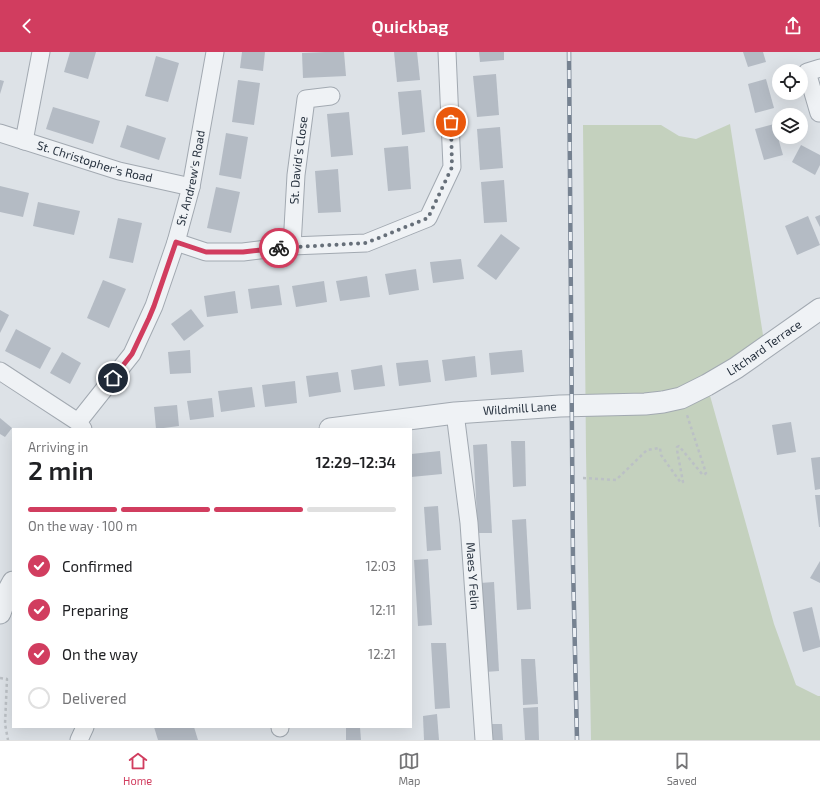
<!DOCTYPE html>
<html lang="en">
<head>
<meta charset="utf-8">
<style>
  :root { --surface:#fff; --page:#f2f2f2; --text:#202124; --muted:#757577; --line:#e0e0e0; --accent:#d13d5f }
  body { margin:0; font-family:"Exo 2",sans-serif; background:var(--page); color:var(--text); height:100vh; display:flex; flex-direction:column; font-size:15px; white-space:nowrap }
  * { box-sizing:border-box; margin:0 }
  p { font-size:13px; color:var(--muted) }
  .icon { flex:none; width:22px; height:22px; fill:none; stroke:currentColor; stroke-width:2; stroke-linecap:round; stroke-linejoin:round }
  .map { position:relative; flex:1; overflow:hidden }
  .drawer { position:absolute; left:12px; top:376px; width:400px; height:300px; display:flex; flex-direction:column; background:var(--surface); border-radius:0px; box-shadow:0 4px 16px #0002 }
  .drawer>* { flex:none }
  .tools { position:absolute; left:772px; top:12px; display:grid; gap:8px }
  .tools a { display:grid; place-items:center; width:36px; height:36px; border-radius:50%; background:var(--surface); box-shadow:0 4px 16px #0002; font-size:20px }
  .pin { position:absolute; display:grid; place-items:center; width:34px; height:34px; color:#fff; margin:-17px; border:2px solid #fff; border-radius:50%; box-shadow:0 1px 4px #0007 }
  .courier { position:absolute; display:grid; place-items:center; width:40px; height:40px; margin:-20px; border:3px solid #d13d5f; border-radius:50%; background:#fff; color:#222; box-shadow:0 1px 5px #0007 }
  .overview em { font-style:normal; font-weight:600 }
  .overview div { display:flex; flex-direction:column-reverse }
  .overview { display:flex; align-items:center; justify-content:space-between; height:68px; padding:0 16px }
  h1 { font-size:26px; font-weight:600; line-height:30px }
  .bar { display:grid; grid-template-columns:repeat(4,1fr); gap:6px 4px; align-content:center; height:48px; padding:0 16px }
  .bar i { height:5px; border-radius:3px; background:var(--line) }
  .bar .selected { background:var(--accent) }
  .bar p { grid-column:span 4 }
  ol { padding:0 16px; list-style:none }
  li { display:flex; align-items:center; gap:12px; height:44px }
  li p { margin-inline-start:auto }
  li .icon { padding:4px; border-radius:50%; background:var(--accent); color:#fff; stroke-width:4 }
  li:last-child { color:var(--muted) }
  li i { width:22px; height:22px; border:2px solid var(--line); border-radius:50% }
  header { display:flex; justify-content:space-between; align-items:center; height:52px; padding:0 16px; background:var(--accent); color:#fff; font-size:18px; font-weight:600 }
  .dock { display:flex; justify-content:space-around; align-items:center; height:56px; border-top:1px solid var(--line); background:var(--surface); font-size:11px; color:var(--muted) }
  .dock a { display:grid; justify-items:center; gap:2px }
  .dock .selected { color:var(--accent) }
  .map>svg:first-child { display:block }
</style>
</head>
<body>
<header><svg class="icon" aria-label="back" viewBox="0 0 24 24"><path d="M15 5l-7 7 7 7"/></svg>Quickbag<svg class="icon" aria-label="share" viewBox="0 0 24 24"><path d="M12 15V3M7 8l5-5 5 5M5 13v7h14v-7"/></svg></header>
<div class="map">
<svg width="820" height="688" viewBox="0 0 820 688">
  <rect width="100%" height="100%" fill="#dde2e7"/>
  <polygon fill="#c4d1be" points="730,72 765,296 707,333 774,572 796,633 818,644 820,644 820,688 591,688 586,401 583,73 661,73 679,84 696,87"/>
  <g fill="#b4bbc4">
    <polygon points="70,0 96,0 88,27 64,20"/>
    <polygon points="242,0 265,0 263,19 240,16"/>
    <polygon points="325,0 344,0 346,24 303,26 302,1"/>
    <polygon points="394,0 417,0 420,28 397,30"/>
    <polygon points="479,0 504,0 504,8 480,10"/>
    <polygon points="743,0 763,0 766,10 748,15"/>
    <polygon points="156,4 179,11 168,50 145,44"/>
    <polygon points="496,22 499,63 477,65 473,24"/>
    <polygon points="766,27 774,56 755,61 748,32"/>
    <polygon points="0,28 4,29 0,42"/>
    <polygon points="238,28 260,31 254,73 232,70"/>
    <polygon points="421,38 425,80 402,83 398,40"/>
    <polygon points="53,55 100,69 93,92 46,77"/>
    <polygon points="349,60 353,103 331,105 327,62"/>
    <polygon points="774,72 783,103 764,108 755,77"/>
    <polygon points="127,73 166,86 159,108 120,95"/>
    <polygon points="500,75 503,116 480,118 477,77"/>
    <polygon points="226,81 248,85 241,127 219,123"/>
    <polygon points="801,93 820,103 820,113 815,123 792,110"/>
    <polygon points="408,94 411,137 388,139 384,96"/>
    <polygon points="338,117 341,160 318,161 315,119"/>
    <polygon points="504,128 507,170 484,171 481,130"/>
    <polygon points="0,134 29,141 23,165 0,160"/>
    <polygon points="216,135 240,140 231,181 207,176"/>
    <polygon points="38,150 80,159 74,183 33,174"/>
    <polygon points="820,163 820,175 815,165"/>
    <polygon points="808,164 820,193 797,203 785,174"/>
    <polygon points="118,166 142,171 133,211 109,206"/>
    <polygon points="501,182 520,196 496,228 477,214"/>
    <polygon points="461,207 464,227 433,231 430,210"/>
    <polygon points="416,217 419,238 389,243 385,222"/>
    <polygon points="367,224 370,245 340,249 336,229"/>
    <polygon points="103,228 126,237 109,276 87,266"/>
    <polygon points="324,229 327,250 296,255 292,234"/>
    <polygon points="279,233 282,253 251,257 248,237"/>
    <polygon points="235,239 238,261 207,265 204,244"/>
    <polygon points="191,257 204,274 184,289 171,272"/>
    <polygon points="0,258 9,263 0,281"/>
    <polygon points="16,277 51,296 40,317 5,299"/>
    <polygon points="190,298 191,321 170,322 168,300"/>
    <polygon points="522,298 524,320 491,323 489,301"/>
    <polygon points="62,300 81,311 70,332 50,321"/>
    <polygon points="475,304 477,325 445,329 442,308"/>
    <polygon points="428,308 431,330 399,334 396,311"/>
    <polygon points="382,313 385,334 354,338 351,318"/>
    <polygon points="338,320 341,340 309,345 306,324"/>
    <polygon points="295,329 297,351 265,355 262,333"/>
    <polygon points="252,335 255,355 221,360 218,339"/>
    <polygon points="212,346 214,365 190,368 187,349"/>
    <polygon points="177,353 179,374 156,377 154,355"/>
    <polygon points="0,366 12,376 5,385 0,382"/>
    <polygon points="791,370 796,400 777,403 772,373"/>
    <polygon points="511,389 525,389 526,434 513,435"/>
    <polygon points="487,392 492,481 478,481 473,393"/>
    <polygon points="440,399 442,422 411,425 411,402"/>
    <polygon points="820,405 820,437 815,438 811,406"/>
    <polygon points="815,443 820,443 820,475 819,475"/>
    <polygon points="438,454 441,498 427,499 424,455"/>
    <polygon points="526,467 531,557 517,558 512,468"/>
    <polygon points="428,507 432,573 418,574 414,508"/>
    <polygon points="820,509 820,531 810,526"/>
    <polygon points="494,530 499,619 485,620 480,531"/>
    <polygon points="812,555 820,589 820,595 803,600 793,560"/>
    <polygon points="431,591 446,591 450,656 435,657"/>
    <polygon points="521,607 535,607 538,652 523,653"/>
    <polygon points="538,655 539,688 525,688 523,656"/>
    <polygon points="437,662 439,688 424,688 423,664"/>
    <polygon points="488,672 502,672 503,688 489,688"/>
    <polygon points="154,675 194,675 198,688 158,688"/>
    <polygon points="346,675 360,675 361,688 346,688"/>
  </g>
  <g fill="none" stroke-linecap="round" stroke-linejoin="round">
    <g stroke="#a2a9b1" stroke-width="19">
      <g id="minor">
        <polyline points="819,61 807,20 820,16"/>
        <path id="s1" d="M 0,81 L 119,119 L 191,135"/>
        <polyline points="24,89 41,0"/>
        <polyline points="176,190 206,200 243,200 292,194 366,191 428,166 452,115 447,0"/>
        <path id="s2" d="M 292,194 L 296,123 L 306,47 L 331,44"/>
        <polyline points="0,319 78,370 83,377"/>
        <path id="s3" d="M 455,361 L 469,471 L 484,688"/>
        <path id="s4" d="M 78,370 L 132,302 L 154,254 L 176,190 L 191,135 L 215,0"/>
        <polyline points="280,676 280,675"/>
        <polyline points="79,688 85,675"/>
      </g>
    </g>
    <g stroke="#a2a9b1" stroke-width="23">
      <g id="tertiary">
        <path id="s5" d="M 330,377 L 455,361 L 560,354 L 645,352 L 663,350 L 681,346 L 707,333 L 736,316 L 820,257"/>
        <polyline points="0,561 7,541 13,530"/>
      </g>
    </g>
    <g stroke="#bbc0c5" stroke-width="2.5" stroke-dasharray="3 3" stroke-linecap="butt">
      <polyline points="583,426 616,428 647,398 660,396 661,403 681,431 683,430 677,398 677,395 679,394 702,422 704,423 706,421 687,363"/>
      <polyline points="0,626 7,627 5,672 8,688"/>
    </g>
    <use href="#minor" stroke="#eff2f5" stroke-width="17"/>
    <use href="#tertiary" stroke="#eff2f5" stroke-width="21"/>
    <g stroke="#768291" stroke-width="4.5">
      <polyline id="rail" points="569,0 573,513 577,688"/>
    </g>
    <use href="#rail" stroke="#ecf0f5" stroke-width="3" stroke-dasharray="9" stroke-linecap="butt"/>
  </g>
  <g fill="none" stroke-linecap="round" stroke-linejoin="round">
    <polyline stroke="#666f79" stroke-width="4" stroke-dasharray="0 7.2" points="279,196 366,191 428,166 452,115 451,70"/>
    <polyline stroke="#d13d5f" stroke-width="5" points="113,326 132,302 149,266 154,254 176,190 206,200 243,200 279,196"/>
  </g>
  <g text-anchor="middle" stroke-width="3.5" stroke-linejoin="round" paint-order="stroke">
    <g font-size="12" fill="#26313e" stroke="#ecf0f5">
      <text dy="4" stroke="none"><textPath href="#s2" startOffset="86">St. David's Close</textPath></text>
      <text dy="4" stroke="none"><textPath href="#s1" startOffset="99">St. Christopher's Road</textPath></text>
      <text dy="4" stroke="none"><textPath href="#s4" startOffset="273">St. Andrew's Road</textPath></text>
      <text dy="4" stroke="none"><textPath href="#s5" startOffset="450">Litchard Terrace</textPath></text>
      <text dy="4" stroke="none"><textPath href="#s5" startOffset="191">Wildmill Lane</textPath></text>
      <text dy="4" stroke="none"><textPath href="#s3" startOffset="164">Maes Y Felin</textPath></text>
    </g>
  </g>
</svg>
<div class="tools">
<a><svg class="icon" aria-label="locate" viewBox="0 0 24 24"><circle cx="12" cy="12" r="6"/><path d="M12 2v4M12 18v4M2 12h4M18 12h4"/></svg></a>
<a><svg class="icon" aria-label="layers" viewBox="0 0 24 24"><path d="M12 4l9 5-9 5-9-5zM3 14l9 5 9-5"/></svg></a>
</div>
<div class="pin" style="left:451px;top:70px;background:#ea580c"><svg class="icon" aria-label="bag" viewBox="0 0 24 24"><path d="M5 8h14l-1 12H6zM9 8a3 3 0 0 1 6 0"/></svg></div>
<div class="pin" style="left:113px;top:326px;background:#1f2937"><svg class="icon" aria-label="home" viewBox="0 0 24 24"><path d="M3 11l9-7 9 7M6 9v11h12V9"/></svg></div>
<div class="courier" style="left:279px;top:196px"><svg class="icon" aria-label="bike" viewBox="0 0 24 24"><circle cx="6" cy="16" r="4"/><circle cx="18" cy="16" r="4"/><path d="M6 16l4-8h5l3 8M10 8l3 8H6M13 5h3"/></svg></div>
<section class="drawer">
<div class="overview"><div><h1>2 min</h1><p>Arriving in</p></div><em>12:29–12:34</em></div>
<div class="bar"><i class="selected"></i><i class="selected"></i><i class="selected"></i><i></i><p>On the way · 100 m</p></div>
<ol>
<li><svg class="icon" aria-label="check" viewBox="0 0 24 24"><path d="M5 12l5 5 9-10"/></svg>Confirmed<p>12:03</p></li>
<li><svg class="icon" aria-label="check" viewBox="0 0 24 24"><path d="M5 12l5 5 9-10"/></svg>Preparing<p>12:11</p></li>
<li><svg class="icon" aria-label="check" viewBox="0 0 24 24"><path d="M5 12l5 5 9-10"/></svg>On the way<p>12:21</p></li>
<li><i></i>Delivered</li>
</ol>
</section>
</div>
<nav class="dock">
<a class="selected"><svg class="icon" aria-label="home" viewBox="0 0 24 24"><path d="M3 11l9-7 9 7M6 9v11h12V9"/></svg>Home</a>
<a><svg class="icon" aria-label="map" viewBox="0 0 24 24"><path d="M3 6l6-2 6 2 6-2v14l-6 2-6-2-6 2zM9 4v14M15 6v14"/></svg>Map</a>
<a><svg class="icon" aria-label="saved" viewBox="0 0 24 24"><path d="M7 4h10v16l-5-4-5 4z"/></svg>Saved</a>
</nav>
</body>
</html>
